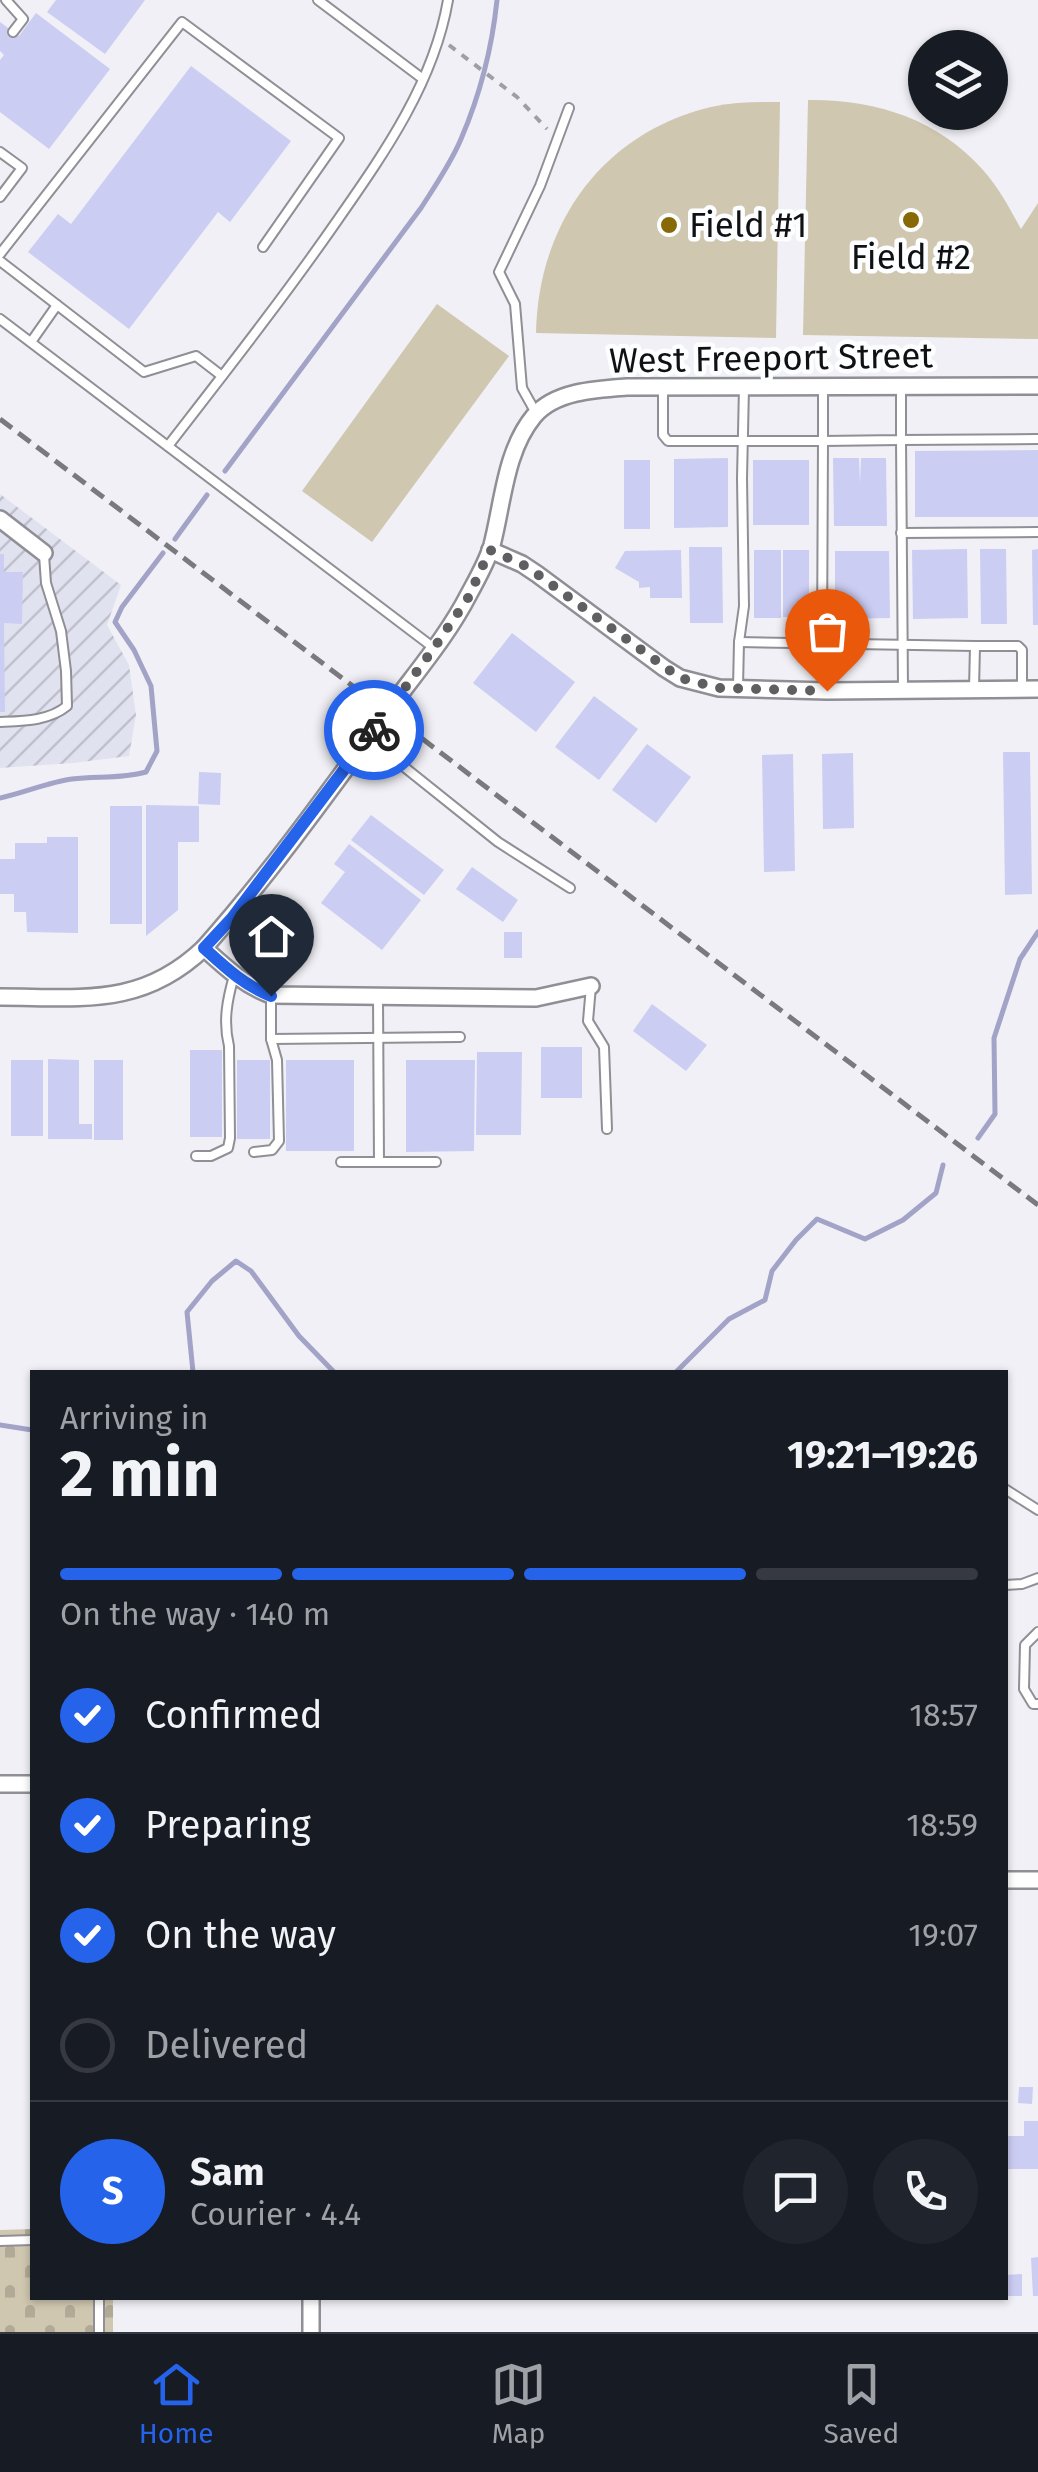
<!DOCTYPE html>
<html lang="en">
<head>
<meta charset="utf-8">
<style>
  :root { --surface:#171b24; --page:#20242c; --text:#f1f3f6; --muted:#9ea1a6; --line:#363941; --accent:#2563eb }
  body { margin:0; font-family:"Fira Sans",sans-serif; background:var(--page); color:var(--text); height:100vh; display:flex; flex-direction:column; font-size:38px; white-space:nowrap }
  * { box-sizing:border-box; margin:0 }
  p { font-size:32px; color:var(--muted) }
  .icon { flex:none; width:55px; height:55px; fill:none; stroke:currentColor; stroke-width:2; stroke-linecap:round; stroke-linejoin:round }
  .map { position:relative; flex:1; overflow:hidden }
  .side { position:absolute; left:30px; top:1370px; width:978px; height:930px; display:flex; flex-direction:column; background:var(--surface); border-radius:0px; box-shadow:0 2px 8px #0004 }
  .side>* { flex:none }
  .fabs { position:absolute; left:908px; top:30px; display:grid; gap:20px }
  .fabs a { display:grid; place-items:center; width:100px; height:100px; border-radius:50%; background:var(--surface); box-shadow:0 2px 8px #0004; font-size:50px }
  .pin { position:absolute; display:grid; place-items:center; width:85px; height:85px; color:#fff; margin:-102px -42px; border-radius:50% 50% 50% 0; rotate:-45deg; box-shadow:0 0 10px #0007 }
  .pin .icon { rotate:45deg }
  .courier { position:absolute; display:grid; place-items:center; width:100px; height:100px; margin:-50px; border:8px solid #2563eb; border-radius:50%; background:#fff; color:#222; box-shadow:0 2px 12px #0007 }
  .head em { font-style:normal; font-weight:700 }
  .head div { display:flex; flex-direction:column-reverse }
  .head { display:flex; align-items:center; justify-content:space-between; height:170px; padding:0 30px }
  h1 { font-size:65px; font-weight:700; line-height:75px }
  .bar { display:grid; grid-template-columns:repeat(4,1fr); gap:15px 10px; align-content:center; height:120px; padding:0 30px }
  .bar i { height:12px; border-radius:8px; background:var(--line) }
  .bar .selected { background:var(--accent) }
  .bar p { grid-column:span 4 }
  .line { display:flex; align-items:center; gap:25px; padding:0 30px; border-top:2px solid var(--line) }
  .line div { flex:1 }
  .round { display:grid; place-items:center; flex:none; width:105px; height:105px; border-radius:52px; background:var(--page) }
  ol { padding:0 30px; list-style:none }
  li { display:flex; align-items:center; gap:30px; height:110px }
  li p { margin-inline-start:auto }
  li .icon { padding:10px; border-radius:50%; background:var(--accent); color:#fff; stroke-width:4 }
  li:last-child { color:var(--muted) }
  li i { width:55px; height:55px; border:5px solid var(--line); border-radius:50% }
  .dock { display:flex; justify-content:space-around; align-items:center; height:140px; border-top:2px solid var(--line); background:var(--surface); font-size:28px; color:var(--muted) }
  .dock a { display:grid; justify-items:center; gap:5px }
  .dock .selected { color:var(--accent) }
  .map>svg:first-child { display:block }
</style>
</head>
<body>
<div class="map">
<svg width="1038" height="2332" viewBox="0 0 1038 2332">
  <defs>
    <pattern id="industrial-furrows" width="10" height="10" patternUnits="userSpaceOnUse" patternTransform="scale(2.5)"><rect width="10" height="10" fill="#e1e2ef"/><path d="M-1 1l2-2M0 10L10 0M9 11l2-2" fill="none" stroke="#c0c1cc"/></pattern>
    <pattern id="cemetery-stones" width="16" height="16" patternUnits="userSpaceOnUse" patternTransform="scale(2.5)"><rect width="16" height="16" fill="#cfc7b0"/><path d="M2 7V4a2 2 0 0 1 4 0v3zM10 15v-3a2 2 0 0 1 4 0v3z" fill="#b1aa96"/></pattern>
  </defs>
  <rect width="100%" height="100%" fill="#f0f0f6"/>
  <polygon fill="url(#industrial-furrows)" points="0,494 121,585 107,625 129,665 136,715 129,756 73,763 0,768"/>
  <polygon fill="url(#cemetery-stones)" points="32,2229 32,2298 113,2298 113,2332 0,2332 0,2230"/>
  <g fill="#cfc7b0">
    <path d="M 808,100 C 875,99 938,119 983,170 C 999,188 1010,209 1021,229 L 1038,203 L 1038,339 L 803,335 Z"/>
    <path d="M 780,102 L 776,338 L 536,333 C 538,224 602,133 711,107 C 734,102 757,102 780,102 Z"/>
    <polygon points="437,304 509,356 372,542 302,491"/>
  </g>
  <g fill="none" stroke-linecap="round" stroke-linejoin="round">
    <g stroke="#a2a3c7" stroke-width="5">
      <path d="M 225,471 L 421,208 C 435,186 451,163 461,139 C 480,95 492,48 497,0"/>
      <polyline points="175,539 207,495"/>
      <path d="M 0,798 C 24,793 49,782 72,779 C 98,776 121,779 146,772 L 157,751 L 151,686 L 134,650 L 115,622 L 122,607 L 163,553"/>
      <polyline points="978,1138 995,1114 994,1038 1020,959 1038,932"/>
      <polyline points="193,1372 187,1312 212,1281 236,1261 251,1271 299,1336 334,1372"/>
      <polyline points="676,1372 729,1319 765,1300 772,1271 796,1240 817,1219 865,1239 903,1220 936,1193 943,1165"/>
      <polyline points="0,1425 32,1430"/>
    </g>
  </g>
  <g fill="#cccdf3">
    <polygon points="56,0 145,0 105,54 47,12"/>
    <polygon points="36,13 110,69 49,149 0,112 0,60 4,55 0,51 0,22 19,36"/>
    <polygon points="191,66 291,141 230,222 218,212 129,329 28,252 58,214 71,224"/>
    <polygon points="1038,450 1038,517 915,517 915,451"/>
    <polygon points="728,458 728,527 674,528 674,459"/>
    <polygon points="833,458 859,458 860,483 861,458 886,458 887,526 834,526"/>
    <rect x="624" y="460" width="26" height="69"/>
    <rect x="753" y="460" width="56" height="65"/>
    <polygon points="689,547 722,547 723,623 690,623"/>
    <polygon points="967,549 968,618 913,619 912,550"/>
    <polygon points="980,549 1006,549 1007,624 981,624"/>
    <polygon points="1038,549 1038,625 1033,625 1032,550"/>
    <polygon points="681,550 682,598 650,598 650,587 639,588 639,582 615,568 625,551"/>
    <rect x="754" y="550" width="27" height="68"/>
    <rect x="783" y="550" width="26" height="67"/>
    <polygon points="835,551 889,551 890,618 835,619"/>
    <polygon points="0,554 4,554 4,572 23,572 22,624 4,623 5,712 0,712"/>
    <polygon points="512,633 575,682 536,732 473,683"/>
    <polygon points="594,696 638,729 599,780 555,747"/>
    <polygon points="647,744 691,777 656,823 612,790"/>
    <polygon points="1003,752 1030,752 1032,894 1005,895"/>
    <polygon points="853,753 854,828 823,829 822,754"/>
    <polygon points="793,754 795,871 764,872 762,755"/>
    <polygon points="199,772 221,773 220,805 198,804"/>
    <polygon points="146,805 199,806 199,842 178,842 178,910 146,936"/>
    <rect x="110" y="806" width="32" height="118"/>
    <polygon points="371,815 444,870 424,895 351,840"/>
    <polygon points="47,837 78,837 78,933 27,932 26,912 14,912 14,894 0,894 0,859 15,859 15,843 47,843"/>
    <polygon points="349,844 421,900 382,950 321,903 345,872 334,864"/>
    <polygon points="472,867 518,900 503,922 456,889"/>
    <rect x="504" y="932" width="18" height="26"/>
    <polygon points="652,1004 707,1045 686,1071 633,1031"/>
    <rect x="541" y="1047" width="41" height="51"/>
    <rect x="190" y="1050" width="32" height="87"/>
    <polygon points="477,1052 522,1052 521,1135 476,1135"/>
    <polygon points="48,1059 79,1060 79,1124 92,1124 92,1139 48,1139"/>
    <rect x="11" y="1060" width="32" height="76"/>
    <rect x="94" y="1060" width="29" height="80"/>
    <rect x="237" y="1060" width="33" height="79"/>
    <rect x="286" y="1060" width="68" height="91"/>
    <polygon points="406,1060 475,1060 474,1151 406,1152"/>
    <polygon points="1019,2087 1033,2087 1032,2104 1018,2103"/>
    <polygon points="1024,2121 1038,2121 1038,2169 1006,2169 1006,2136 1024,2136"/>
    <polygon points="1038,2257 1038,2296 1033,2296 1031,2258"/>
    <polygon points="1022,2274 1022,2296 1005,2296 1005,2275"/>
  </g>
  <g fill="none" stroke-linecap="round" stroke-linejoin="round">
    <g stroke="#8f8f95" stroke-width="12">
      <g id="service">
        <polyline points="6,0 23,19 13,32"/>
        <polyline points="318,0 423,79"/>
        <polyline points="0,152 22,168 0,197"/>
        <polyline points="0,254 182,22 339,138 263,247"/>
        <polyline points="0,261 144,372 196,356 222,376"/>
        <polyline points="0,319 434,648"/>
        <polyline points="31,342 57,305"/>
        <polyline points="663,387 663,435 668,441 823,441 823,388"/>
        <polyline points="536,413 522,388 515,304 499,272 540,186 569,108"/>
        <path d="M 168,446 C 226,371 285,296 339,218 C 385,152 434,82 448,0"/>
        <polyline points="901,533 1038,532"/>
        <polyline points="739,642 975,646"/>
        <polyline points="738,687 739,642 744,606 742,478 744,387"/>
        <polyline points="903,688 901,440 1038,439"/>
        <polyline points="827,689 822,645 823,441 901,440 901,387"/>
        <polyline points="974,689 975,646 1018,646 1022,650 1022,689"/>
        <path d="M 0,722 C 23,721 49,721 67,706 L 66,671 L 61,631 L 46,583 L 44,555"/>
        <polyline points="368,738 498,842 570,888"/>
        <polyline points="591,986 588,1021 604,1047 607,1129"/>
        <polyline points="378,996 379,1162"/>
        <polyline points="271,1039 460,1037"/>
        <polyline points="254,1152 272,1150 279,1141 277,1060 271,1039 271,995"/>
        <path d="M 196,1156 L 211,1156 L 228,1148 L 230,1138 L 229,1046 C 223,1022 227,1000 234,976"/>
        <polyline points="341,1162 436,1162"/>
        <polyline points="1005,1489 1038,1510"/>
        <polyline points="1005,1585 1022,1584 1038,1578"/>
        <polyline points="1038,1632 1025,1645 1024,1689 1033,1704 1038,1704"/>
        <polyline points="0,2241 32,2240"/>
        <polyline points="99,2298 99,2332"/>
      </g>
    </g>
    <g stroke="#8f8f95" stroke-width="20">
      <g id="minor">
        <polyline points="0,519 44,553"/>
        <polyline points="490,550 522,564 537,574 664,668 680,678 719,688 827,691 1038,689"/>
        <path d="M 204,948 C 268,876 325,797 382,719 C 411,678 446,639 469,594 C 477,579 487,562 492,545 C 503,503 505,451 534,416 C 555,391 597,389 627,387 L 1038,386"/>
        <path d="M 0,997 C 81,997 141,1008 204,948 C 226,968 244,985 271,995 L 536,998 L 591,986"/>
        <polyline points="0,1784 32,1784"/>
        <polyline points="1005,1880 1038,1880"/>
        <polyline points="311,2332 311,2298"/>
      </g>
    </g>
    <polyline stroke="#9e9ea3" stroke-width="4" stroke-dasharray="8 8" stroke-linecap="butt" points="449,45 517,97 547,129"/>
    <use href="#service" stroke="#fff" stroke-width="8"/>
    <use href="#minor" stroke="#fff" stroke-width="15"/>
    <polyline stroke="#7a7a7e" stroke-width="5" stroke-dasharray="15 8" stroke-linecap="butt" points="0,419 1038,1205"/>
  </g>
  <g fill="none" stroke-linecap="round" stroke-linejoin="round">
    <polyline stroke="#5f5f62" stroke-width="10" stroke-dasharray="0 18" points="374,730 434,648 468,598 490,550 522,564 537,574 680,678 719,688 827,691"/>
    <path stroke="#2563eb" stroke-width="12" d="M 271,996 C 244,985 226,968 204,948 L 232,918 L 374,730"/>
  </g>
  <g fill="#876a06" stroke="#fdfeff" stroke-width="4">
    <circle cx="911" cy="220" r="10"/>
    <circle cx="669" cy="225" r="10"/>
  </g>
  <g text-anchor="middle" stroke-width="9" stroke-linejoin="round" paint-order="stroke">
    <g font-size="35" fill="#111113" stroke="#fdfeff" text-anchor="start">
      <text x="689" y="237">Field #1</text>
      <text x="911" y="269" text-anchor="middle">Field #2</text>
    </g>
    <g font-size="35" fill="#111113" stroke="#fdfeff">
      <text transform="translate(771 358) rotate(-1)" y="12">West Freeport Street</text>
    </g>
  </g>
</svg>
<div class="fabs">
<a><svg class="icon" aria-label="layers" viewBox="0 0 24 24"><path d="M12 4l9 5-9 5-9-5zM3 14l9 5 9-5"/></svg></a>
</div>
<div class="pin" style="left:827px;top:691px;background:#ea580c"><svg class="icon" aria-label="bag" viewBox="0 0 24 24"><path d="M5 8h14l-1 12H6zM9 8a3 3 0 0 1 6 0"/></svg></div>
<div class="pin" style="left:271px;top:996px;background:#1f2937"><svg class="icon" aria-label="home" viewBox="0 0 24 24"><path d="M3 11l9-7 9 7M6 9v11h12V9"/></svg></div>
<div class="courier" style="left:374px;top:730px"><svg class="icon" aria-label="bike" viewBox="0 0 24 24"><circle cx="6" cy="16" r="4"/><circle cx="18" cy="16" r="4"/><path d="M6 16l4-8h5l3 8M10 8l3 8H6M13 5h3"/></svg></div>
<section class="side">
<div class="head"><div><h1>2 min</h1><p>Arriving in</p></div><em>19:21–19:26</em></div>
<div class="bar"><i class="selected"></i><i class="selected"></i><i class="selected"></i><i></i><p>On the way · 140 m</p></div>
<ol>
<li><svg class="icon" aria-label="check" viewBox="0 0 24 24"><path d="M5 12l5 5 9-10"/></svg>Confirmed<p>18:57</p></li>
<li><svg class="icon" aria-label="check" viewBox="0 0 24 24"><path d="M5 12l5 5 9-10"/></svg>Preparing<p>18:59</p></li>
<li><svg class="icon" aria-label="check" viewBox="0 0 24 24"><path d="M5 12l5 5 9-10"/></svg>On the way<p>19:07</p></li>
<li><i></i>Delivered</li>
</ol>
<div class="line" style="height:180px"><b class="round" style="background:var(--accent);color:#fff">S</b><div><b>Sam</b><p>Courier · 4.4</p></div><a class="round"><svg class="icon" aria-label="chat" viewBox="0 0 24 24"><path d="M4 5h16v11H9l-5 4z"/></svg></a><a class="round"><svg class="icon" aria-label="phone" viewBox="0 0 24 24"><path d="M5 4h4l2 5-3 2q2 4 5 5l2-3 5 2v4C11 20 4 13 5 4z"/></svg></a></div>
</section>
</div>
<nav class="dock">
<a class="selected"><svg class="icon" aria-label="home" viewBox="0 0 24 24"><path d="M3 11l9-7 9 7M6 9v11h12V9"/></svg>Home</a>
<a><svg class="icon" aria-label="map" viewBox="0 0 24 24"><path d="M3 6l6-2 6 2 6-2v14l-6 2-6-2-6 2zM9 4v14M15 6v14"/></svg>Map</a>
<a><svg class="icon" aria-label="saved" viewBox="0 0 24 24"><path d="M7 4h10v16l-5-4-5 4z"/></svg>Saved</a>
</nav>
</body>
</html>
